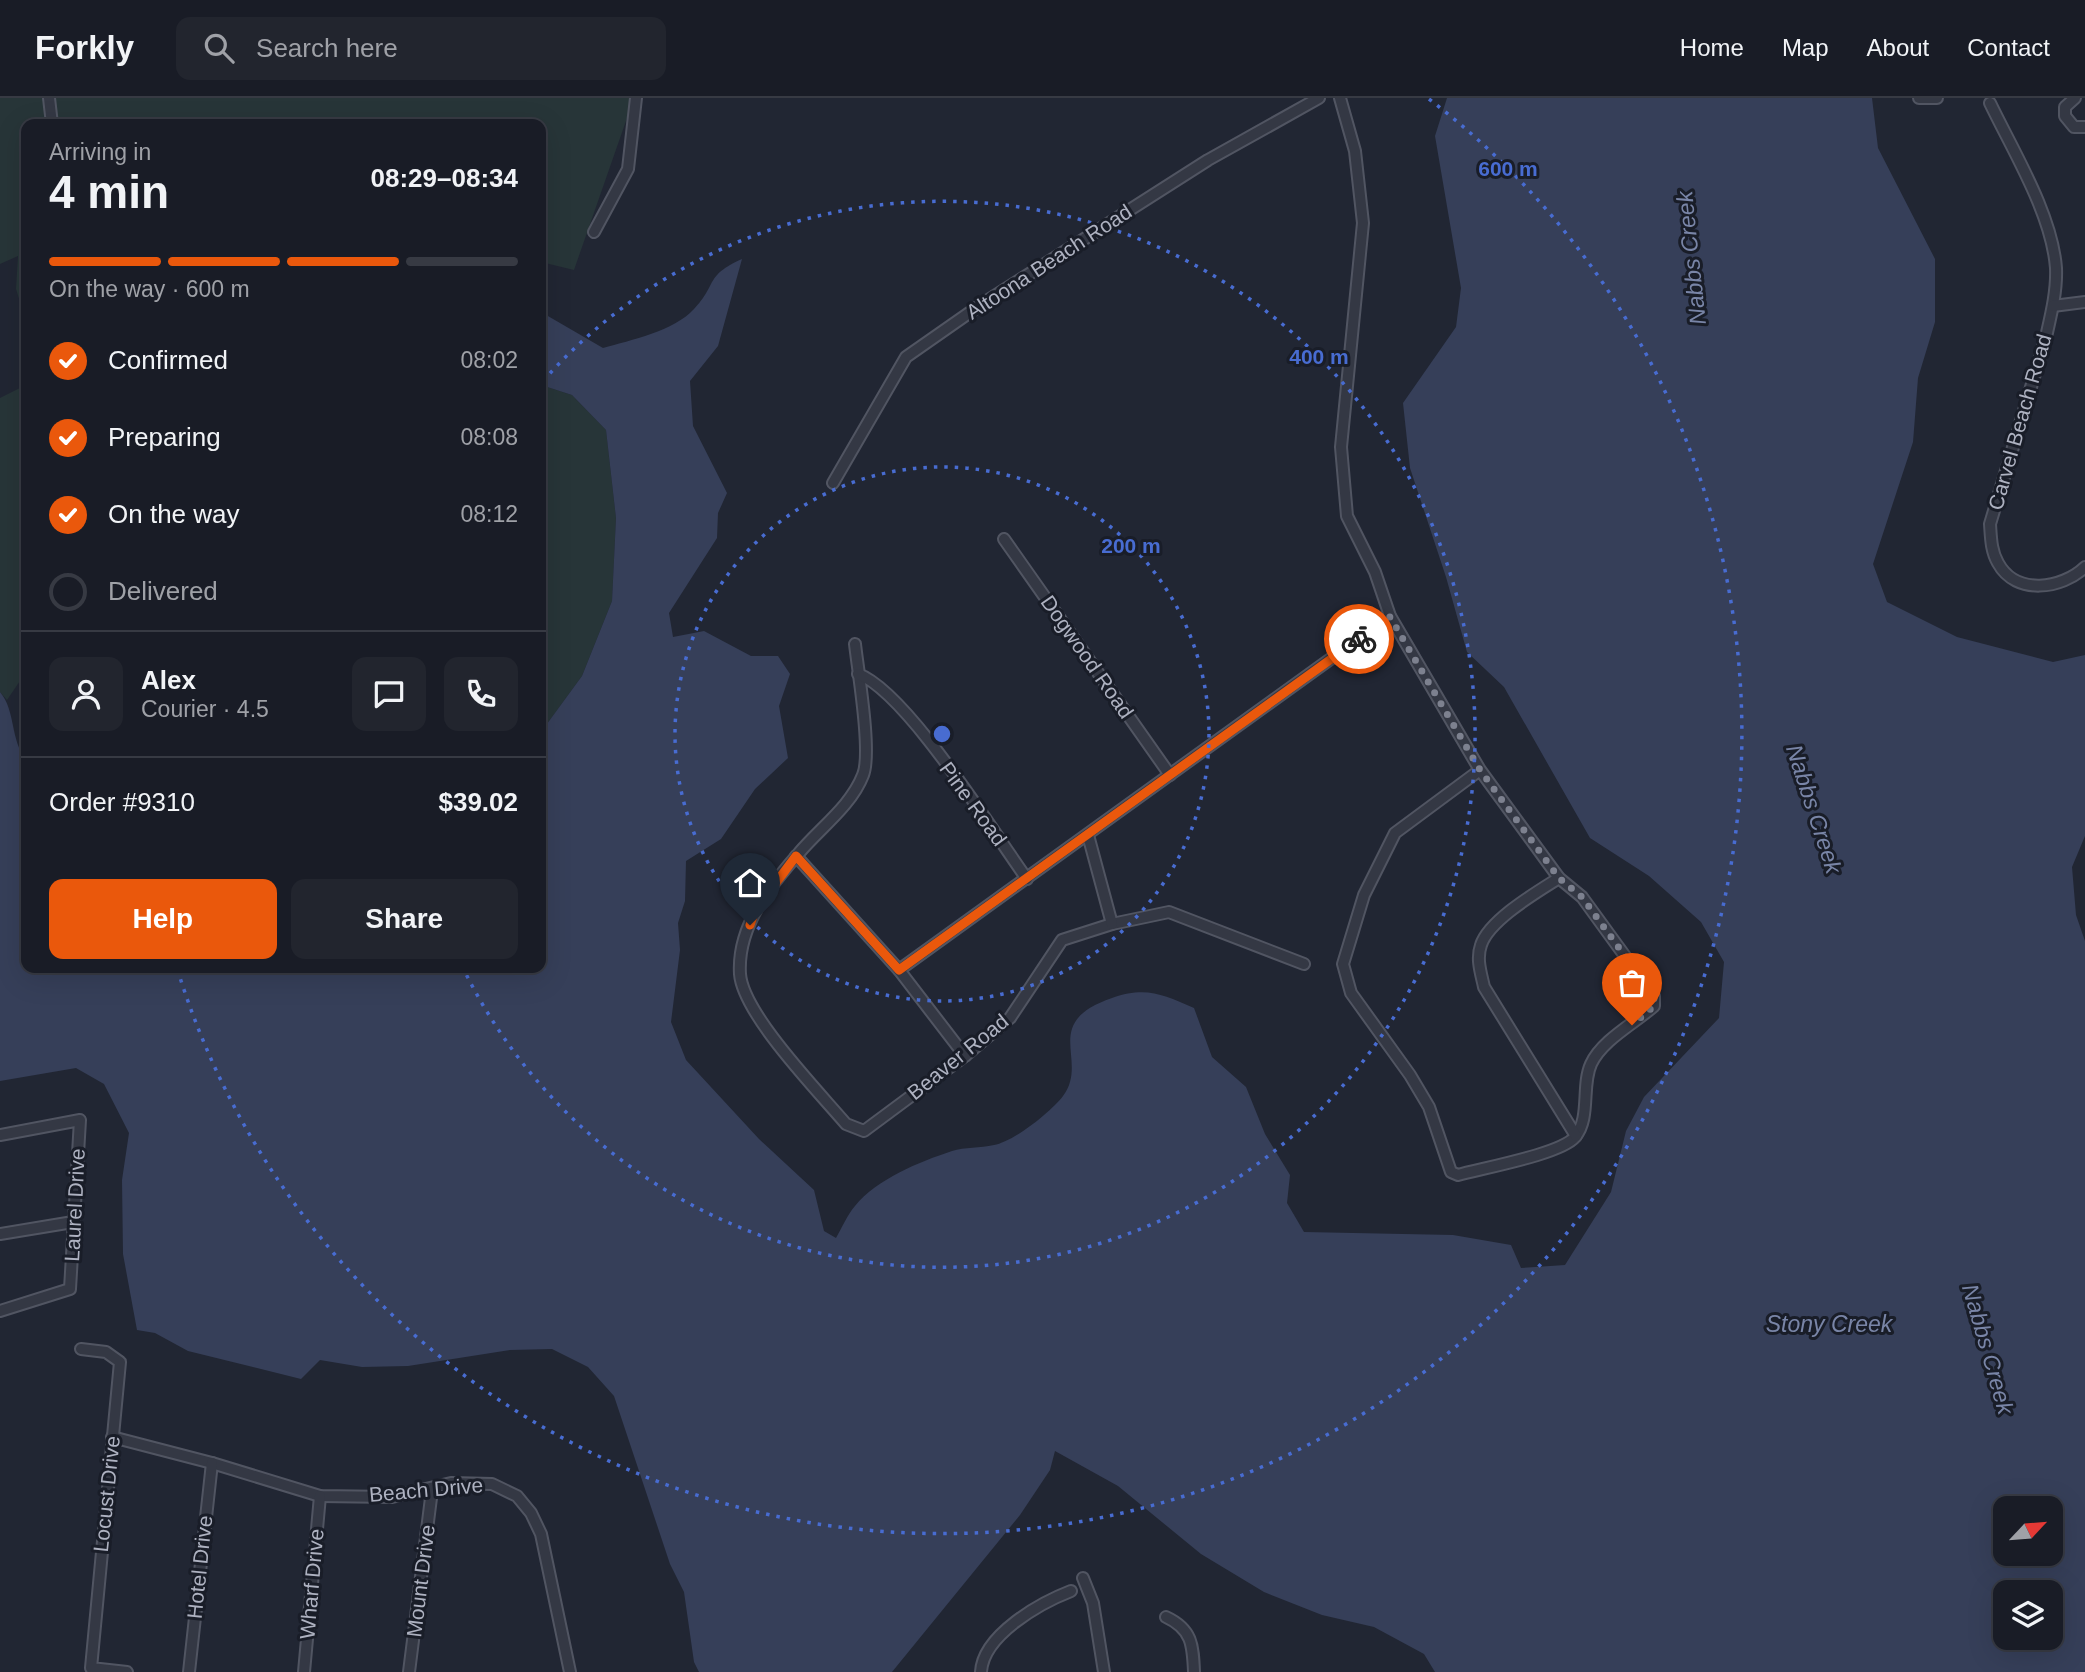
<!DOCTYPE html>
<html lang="en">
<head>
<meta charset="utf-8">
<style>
  :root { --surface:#191c26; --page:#22252e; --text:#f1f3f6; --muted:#9fa1a7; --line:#373a43; --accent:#ea580c }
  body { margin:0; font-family:Helvetica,sans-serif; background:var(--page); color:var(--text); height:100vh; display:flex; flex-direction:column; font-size:26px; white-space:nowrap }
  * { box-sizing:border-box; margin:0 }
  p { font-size:23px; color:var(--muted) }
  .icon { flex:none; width:38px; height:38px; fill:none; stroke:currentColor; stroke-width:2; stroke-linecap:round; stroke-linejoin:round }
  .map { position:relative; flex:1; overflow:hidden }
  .panel { position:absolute; left:21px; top:21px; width:525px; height:854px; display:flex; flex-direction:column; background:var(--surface); border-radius:14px; box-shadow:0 7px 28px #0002,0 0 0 2px var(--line) }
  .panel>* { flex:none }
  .needle { width:46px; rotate:64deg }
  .buttons { position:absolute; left:1993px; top:1398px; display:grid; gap:14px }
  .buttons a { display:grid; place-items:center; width:70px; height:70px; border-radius:14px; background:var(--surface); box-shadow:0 7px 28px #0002,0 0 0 2px var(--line); font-size:35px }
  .pin { position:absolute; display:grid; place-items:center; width:60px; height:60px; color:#fff; margin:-72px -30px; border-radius:50% 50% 50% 0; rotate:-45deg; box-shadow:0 0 7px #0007 }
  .pin .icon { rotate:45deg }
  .courier { position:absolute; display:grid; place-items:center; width:70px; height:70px; margin:-35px; border:5px solid #ea580c; border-radius:50%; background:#fff; color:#222; box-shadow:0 2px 9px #0007 }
  .overview em { font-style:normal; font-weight:600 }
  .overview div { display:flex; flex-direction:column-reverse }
  .overview { display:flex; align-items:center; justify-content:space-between; height:119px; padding:0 28px }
  h1 { font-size:46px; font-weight:600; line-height:52px }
  .bar { display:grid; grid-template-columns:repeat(4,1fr); gap:10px 7px; align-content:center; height:84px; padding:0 28px }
  .bar i { height:9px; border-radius:5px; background:var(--line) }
  .bar .on { background:var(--accent) }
  .bar p { grid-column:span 4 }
  .line { display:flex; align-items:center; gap:18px; padding:0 28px; border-top:2px solid var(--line) }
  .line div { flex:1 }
  .round { display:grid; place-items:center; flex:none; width:74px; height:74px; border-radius:14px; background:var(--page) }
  ol { padding:0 28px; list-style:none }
  li { display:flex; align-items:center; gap:21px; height:77px }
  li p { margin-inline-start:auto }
  li .icon { padding:7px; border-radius:50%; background:var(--accent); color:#fff; stroke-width:4 }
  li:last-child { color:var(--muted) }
  li i { width:38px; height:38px; border:4px solid var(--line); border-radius:50% }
  .primary-button { display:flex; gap:14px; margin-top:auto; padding:14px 28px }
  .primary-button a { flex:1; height:80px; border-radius:14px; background:var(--accent); color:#fff; font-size:28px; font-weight:600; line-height:80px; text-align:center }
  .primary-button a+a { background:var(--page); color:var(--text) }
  header { display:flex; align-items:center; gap:42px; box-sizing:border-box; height:98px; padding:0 35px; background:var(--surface); border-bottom:2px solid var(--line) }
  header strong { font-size:33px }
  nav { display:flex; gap:38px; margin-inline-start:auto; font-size:24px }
  .search { width:490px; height:63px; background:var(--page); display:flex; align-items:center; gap:18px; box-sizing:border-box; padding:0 24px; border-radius:14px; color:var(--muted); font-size:26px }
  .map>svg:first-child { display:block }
</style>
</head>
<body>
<header>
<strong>Forkly</strong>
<div class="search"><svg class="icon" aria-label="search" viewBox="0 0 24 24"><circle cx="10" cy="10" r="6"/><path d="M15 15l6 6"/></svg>Search here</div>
<nav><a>Home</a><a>Map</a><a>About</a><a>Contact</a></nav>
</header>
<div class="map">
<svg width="2085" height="1574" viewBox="0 0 2085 1574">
  <rect width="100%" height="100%" fill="#212633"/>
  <g fill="#273538">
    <polygon points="0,0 634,0 574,172 541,164 541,26 26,26 26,223 16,191 18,158 0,166"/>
    <polygon points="26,287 26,574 7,602 0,594 0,300"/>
    <polygon points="541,287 572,297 606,332 616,420 612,503 582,578 541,634"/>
  </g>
  <path fill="#363f59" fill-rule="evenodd" d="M 1447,0 L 1872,0 L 1878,50 L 1935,161 L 1935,224 L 1918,280 L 1913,344 L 1873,466 L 1887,504 L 1957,539 L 2053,564 L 2085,557 L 2085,738 L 2072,769 L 2076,817 L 2085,843 L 2085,1574 L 1435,1574 L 1424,1556 L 1374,1529 L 1322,1517 L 1264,1494 L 1201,1456 L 1118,1388 L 1055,1353 L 1050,1372 L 1020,1417 L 892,1574 L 699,1574 L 694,1564 L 684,1494 L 670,1466 L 614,1298 L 588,1269 L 552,1251 L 510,1252 L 408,1268 L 362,1269 L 320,1262 L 301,1281 L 188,1253 L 155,1235 L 137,1232 L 123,1156 L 122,1082 L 129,1035 L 104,986 L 76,970 L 0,983 L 0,594 C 16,613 10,642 26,661 L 26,870 L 541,870 L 541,634 L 582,578 L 612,503 L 616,420 L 606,332 L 572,297 L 541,287 L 541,214 L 603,250 C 631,242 674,233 694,211 C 718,186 704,178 742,161 L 718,248 L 690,283 L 693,328 L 727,395 L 718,415 L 717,440 L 669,515 L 673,539 L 704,533 L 751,558 L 778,558 L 790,576 L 779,608 L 788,660 L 755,691 L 721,741 L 686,763 L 685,803 L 678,825 L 680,852 L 671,924 L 686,962 L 759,1041 L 814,1092 L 824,1133 L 836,1140 C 842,1130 847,1117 855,1108 C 877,1081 919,1064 952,1053 C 965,1049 980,1050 994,1047 C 1013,1044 1051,1014 1063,998 C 1090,962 1039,925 1112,900 C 1147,888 1163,897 1194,910 L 1212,959 L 1246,989 L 1265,1036 L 1290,1077 L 1287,1105 L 1304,1134 L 1453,1137 L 1511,1147 L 1521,1170 L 1565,1167 L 1611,1094 L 1626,1033 L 1644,999 L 1719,920 L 1724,864 L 1701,824 L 1649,778 L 1590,740 L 1504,589 L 1467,554 L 1446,479 L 1410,370 L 1403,305 L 1456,229 L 1461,190 L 1435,38 ZM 2051,1410 L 2051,1456 L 2006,1456 L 2006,1410 ZM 2051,1494 L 2051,1540 L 2006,1540 L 2006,1494 Z"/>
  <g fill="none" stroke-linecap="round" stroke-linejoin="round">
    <g stroke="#515562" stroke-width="14">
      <g id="minor">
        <polyline points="49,0 52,26"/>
        <path d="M 1340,0 L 1355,53 L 1363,125 L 1341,349 L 1347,418 L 1375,474 L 1390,518 L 1480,672 L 1559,780 L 1582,799 L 1654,898 L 1654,908 C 1635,925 1602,942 1591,966 C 1581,988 1591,1020 1575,1039 C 1561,1056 1483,1070 1458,1077 L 1451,1074 L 1429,1009 L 1410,977 L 1351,895 L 1343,866 L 1364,797 L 1395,735 L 1480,672"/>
        <polyline points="1919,0 1937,0"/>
        <polyline points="2075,0 2065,9 2065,18 2074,29 2085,29"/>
        <path d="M 1990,5 C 2013,53 2052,116 2056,170 C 2057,193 2051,217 2046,239 L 1990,426 C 1991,440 1991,453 1998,465 C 2016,498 2062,491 2085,469"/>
        <polyline points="594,134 628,71 636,0"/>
        <polyline points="2053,208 2085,204"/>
        <polyline points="833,385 906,259 979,208 1208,62 1319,0"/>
        <polyline points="1004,441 1170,677"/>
        <path d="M 855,546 C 858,573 872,655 863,677 C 851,708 820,730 799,755 C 770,788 737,828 740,876 C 743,916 818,993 846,1026 L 864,1033 L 965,958 L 1010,920 L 1062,842 L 1112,826 L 1169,814 L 1304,866"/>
        <path d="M 858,576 C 906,593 993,734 1027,781"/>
        <polyline points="1088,737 1112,826"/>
        <polyline points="796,758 899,872 965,958"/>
        <path d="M 1559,780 C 1537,794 1489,822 1481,847 C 1476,861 1481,875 1484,889 L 1576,1038"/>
        <polyline points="899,872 1390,518"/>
        <polyline points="0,1037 80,1022 70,1191 0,1213"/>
        <polyline points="0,1136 73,1124"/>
        <polyline points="81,1251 106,1254 120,1264 91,1570 127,1574"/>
        <polyline points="112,1339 212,1365 320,1398 392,1399 451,1385 492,1386 517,1398 531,1415 541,1436 570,1574"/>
        <polyline points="1083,1480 1093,1505 1104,1574"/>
        <path d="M 1166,1519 C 1192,1531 1193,1547 1194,1574"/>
        <polyline points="189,1574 212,1365"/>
        <polyline points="304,1574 320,1398"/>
        <polyline points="409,1574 432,1392"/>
        <path d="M 981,1574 C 983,1537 1040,1505 1071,1493"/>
      </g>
    </g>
    <use href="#minor" stroke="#343844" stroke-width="10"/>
  </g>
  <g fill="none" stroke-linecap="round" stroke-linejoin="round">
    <polyline stroke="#7d818f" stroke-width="7" stroke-dasharray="0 12.6" points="1359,541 1390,519 1480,672 1559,780 1582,799 1654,898 1654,908 1632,927"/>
    <polyline stroke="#ea580c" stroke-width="9" points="750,827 755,813 796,758 899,872 1359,541"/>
  </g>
  <g fill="none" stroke="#486cd1" stroke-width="3.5" stroke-dasharray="3.5 7">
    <circle cx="942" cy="636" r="267"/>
    <path d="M543 283A533 533 0 1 1 465 874"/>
    <path d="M1429 1A800 800 0 1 1 177 870"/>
  </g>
  <g text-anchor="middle" stroke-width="6" stroke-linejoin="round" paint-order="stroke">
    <g font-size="21" fill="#aeb2c1" stroke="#191d28">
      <text transform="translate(1049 164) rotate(-33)" y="7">Altoona Beach Road</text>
      <text transform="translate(2020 324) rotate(-74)" y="7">Carvel Beach Road</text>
      <text transform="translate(1087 559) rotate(55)" y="7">Dogwood Road</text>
      <text transform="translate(973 706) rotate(54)" y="7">Pine Road</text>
      <text transform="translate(958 959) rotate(-39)" y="7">Beaver Road</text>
      <text transform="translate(75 1107) rotate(-87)" y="7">Laurel Drive</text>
      <text transform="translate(426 1392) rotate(-5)" y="7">Beach Drive</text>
      <text transform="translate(107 1396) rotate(-84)" y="7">Locust Drive</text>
      <text transform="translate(200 1469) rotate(-84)" y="7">Hotel Drive</text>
      <text transform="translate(421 1483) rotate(-83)" y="7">Mount Drive</text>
      <text transform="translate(312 1486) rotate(-85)" y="7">Wharf Drive</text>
    </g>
    <g font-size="23" font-style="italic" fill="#7985a7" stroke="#191d28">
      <text transform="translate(1691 160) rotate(-96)" y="8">Nabbs Creek</text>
      <text transform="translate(1814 711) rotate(72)" y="8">Nabbs Creek</text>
      <text x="1829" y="1234">Stony Creek</text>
      <text transform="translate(1988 1251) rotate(74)" y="8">Nabbs Creek</text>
    </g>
  </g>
  <circle cx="942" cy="636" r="10" fill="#486cd1" stroke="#191d28" stroke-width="3.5"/>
  <g font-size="21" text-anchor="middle" font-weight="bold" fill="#486cd1" stroke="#191d28" stroke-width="6" stroke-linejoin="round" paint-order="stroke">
    <text x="1508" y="78">600 m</text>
    <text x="1319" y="266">400 m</text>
    <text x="1131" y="455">200 m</text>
  </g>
</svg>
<div class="buttons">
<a><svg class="needle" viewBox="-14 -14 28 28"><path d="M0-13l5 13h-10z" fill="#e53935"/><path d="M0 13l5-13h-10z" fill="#9fa1a7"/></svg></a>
<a><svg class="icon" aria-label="layers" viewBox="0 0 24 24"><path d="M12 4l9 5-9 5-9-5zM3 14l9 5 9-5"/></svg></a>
</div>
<div class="pin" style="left:1632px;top:927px;background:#ea580c"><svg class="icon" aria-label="bag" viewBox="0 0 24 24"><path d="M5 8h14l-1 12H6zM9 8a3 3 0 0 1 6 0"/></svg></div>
<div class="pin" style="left:750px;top:827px;background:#1f2937"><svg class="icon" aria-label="home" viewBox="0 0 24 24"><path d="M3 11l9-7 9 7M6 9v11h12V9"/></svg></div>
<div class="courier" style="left:1359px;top:541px"><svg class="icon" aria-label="bike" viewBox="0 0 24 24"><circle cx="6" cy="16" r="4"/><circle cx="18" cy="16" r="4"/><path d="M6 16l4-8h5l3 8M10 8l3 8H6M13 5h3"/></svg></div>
<section class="panel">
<div class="overview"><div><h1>4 min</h1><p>Arriving in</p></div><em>08:29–08:34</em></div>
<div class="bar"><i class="on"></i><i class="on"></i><i class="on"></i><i></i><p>On the way · 600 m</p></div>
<ol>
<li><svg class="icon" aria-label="check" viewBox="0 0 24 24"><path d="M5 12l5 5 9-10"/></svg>Confirmed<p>08:02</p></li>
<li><svg class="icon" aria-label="check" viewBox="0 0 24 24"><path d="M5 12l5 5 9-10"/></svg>Preparing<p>08:08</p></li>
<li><svg class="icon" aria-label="check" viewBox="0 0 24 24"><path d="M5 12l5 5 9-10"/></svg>On the way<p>08:12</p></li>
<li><i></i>Delivered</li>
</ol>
<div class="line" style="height:126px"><a class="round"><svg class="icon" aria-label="person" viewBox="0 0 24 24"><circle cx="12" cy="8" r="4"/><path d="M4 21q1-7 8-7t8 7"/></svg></a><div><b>Alex</b><p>Courier · 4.5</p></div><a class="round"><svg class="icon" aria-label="chat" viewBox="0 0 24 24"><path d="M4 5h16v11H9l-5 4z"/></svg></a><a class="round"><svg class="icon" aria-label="phone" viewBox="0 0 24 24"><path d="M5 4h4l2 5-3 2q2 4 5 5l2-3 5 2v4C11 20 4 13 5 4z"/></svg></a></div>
<div class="line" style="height:91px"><div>Order #9310</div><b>$39.02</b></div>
<div class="primary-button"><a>Help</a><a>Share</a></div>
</section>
</div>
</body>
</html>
